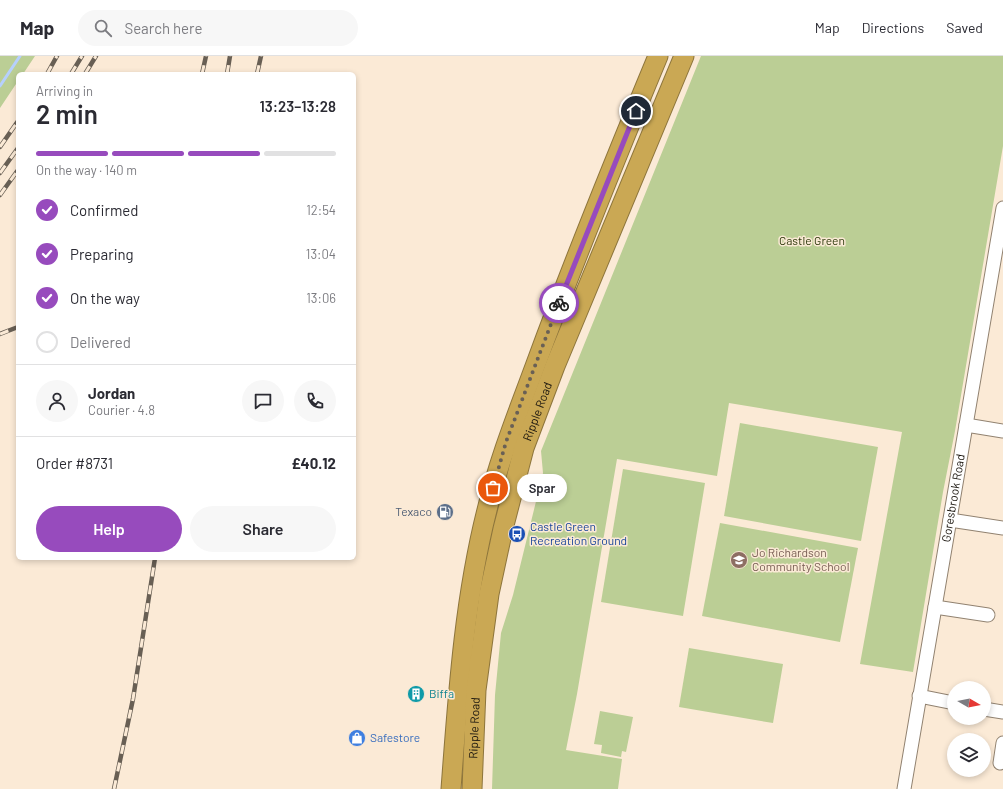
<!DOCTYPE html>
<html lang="en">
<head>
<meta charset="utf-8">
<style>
  :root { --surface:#fff; --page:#f7f7f7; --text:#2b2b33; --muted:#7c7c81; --line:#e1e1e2; --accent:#974bbd }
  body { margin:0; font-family:Barlow,sans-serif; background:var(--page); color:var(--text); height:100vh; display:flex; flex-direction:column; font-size:15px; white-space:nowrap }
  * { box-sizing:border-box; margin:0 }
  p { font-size:13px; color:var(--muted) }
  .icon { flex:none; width:22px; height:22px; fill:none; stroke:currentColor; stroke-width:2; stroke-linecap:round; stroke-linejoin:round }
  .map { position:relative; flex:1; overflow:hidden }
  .side { position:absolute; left:16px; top:16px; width:340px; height:488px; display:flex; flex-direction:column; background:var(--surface); border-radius:6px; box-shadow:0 2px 6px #0003 }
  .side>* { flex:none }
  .needle { width:26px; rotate:99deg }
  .fabs { position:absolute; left:947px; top:625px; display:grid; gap:8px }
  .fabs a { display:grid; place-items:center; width:44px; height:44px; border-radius:50%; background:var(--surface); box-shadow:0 2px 6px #0003; font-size:20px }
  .pin { position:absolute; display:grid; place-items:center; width:34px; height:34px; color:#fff; margin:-17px; border:2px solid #fff; border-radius:50%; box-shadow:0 1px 4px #0007 }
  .courier { position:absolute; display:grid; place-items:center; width:40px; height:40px; margin:-20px; border:3px solid #974bbd; border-radius:50%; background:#fff; color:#222; box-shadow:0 1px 5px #0007 }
  .bubble { position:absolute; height:28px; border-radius:14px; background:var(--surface); box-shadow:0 2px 6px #0003; font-size:13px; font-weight:600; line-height:28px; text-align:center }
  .overview em { font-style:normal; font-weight:600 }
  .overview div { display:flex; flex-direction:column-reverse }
  .overview { display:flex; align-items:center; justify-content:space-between; height:68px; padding:0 20px }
  h1 { font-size:26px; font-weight:600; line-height:30px }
  .bar { display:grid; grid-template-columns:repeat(4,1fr); gap:6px 4px; align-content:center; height:48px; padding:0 20px }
  .bar i { height:5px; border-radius:3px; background:var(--line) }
  .bar .on { background:var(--accent) }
  .bar p { grid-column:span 4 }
  .line { display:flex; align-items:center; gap:10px; padding:0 20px; border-top:1px solid var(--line) }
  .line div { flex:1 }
  .round { display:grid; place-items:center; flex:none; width:42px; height:42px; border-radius:21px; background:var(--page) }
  ol { padding:0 20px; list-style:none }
  li { display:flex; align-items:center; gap:12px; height:44px }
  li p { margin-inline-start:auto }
  li .icon { padding:4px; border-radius:50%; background:var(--accent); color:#fff; stroke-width:4 }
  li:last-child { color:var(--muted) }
  li i { width:22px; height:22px; border:2px solid var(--line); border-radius:50% }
  .button { display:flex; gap:8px; margin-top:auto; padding:8px 20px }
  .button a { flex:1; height:46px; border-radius:24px; background:var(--accent); color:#fff; font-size:16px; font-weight:600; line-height:46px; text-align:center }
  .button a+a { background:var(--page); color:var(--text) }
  header { display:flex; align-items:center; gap:24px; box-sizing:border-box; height:56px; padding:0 20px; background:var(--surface); border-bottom:1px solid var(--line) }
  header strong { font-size:19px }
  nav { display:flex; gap:22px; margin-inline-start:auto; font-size:14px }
  .search { width:280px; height:36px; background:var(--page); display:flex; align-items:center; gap:10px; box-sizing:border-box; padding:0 14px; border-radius:22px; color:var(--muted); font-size:15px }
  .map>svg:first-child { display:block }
</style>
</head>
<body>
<header>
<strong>Map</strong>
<div class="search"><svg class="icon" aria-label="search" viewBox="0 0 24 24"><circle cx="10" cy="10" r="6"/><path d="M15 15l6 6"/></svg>Search here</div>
<nav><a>Map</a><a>Directions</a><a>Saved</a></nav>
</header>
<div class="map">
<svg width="1003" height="733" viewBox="0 0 1003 733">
  <rect width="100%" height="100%" fill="#fbead6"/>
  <g fill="#bbce95">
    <polygon points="0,0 35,0 23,18 18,18 18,25 0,52"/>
    <polygon points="701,0 1003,0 1003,90 955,375 943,436 913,616 860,608 902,376 729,347 717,420 617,403 577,638 566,694 622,703 618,733 492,733 495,639 501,577 513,539 543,417 541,395"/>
    <polygon points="740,367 878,391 861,485 724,460"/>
    <polygon points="623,413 705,427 683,560 601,546"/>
    <polygon points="720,467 858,492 840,586 702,560"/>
    <polygon points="689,592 783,608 773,667 679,651"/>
    <polygon points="600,655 633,661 626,696 622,695 621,701 601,697 602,689 594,688"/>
  </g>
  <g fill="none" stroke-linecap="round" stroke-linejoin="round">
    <polyline stroke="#b6d0fd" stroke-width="3" points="0,30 20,0"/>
    <g stroke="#918270" stroke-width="15">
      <g id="minor">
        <polyline points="966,369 1003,375"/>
        <polyline points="950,464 1003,472"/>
        <polyline points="935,551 988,559"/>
        <polyline points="919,640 954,647"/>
        <polyline points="984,653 1003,656"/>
        <polyline points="1000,707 1003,687"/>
        <path id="s1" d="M 904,733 L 1003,152"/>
      </g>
    </g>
    <g stroke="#8d753c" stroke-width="21">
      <g id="highway">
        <path d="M 451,733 C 458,640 464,545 487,454 C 499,403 519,354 537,305 C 575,202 616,101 658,0"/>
        <path id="s2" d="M 472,733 L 476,634 L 489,538 L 503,473 L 524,392 L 555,310 L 684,0"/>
      </g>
    </g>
    <use href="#minor" stroke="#fff" stroke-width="13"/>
    <use href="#highway" stroke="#caa854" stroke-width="19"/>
    <g stroke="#685f54" stroke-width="4.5">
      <g id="rail">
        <polyline points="47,18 57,0"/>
        <polyline points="71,18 82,0"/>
        <polyline points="85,18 96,0"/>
        <polyline points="202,18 206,0"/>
        <polyline points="227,18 230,0"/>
        <polyline points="257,18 261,0"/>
        <polyline points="0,91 18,65"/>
        <polyline points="0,117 18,92"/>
        <polyline points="0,139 18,114"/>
        <polyline points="0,278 18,271"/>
        <polyline points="114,733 133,643 155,502"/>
      </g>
    </g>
    <use href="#rail" stroke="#fbead6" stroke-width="3" stroke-dasharray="9" stroke-linecap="butt"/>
  </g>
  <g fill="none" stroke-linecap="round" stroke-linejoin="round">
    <polyline stroke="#696055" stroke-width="4" stroke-dasharray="0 7.2" points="493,432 506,386 559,247"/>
    <polyline stroke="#974bbd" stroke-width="5" points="559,247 636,55"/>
  </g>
  <defs>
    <g id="fuel-disc" transform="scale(0.9)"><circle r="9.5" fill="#5c6f8a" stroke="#fbead6"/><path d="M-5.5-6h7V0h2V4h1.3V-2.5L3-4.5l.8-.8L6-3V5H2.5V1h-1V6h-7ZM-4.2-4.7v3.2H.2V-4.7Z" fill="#fff"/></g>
    <g id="bus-disc" transform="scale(0.9)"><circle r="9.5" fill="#1a4fb4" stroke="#fbead6"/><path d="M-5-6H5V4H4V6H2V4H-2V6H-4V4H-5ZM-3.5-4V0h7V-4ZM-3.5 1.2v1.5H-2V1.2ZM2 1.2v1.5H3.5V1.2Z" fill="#fff"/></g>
    <g id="school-disc" transform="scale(0.9)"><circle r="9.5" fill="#8d6e63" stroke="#fbead6"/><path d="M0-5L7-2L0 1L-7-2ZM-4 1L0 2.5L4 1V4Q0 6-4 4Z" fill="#fff"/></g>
    <g id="building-disc" transform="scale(0.9)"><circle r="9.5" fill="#0f9aa8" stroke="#fbead6"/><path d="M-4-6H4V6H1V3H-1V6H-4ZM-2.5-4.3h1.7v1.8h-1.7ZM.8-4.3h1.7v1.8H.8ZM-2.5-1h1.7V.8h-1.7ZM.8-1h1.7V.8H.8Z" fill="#fff"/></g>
    <g id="shop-disc" transform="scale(0.9)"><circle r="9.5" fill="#3f7fe0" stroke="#fbead6"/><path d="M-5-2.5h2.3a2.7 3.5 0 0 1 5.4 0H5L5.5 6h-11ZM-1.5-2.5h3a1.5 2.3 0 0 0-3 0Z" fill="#fff"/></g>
  </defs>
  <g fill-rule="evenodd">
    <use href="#fuel-disc" x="445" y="456"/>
    <use href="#bus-disc" x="517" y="478"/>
    <use href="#school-disc" x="739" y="504"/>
    <use href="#building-disc" x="416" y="638"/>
    <use href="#shop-disc" x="357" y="682"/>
  </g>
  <g text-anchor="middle" stroke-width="3" stroke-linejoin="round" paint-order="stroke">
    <g font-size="12" fill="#2d390b" stroke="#fbead6">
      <text x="812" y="189">Castle Green</text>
    </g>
    <g font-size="12" fill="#1b160f" stroke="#fbead6">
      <text dy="4" stroke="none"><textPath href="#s2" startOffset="385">Ripple Road</textPath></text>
      <text dy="4" stroke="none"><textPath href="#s1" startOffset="295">Goresbrook Road</textPath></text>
      <text dy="4" stroke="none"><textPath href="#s2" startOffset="61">Ripple Road</textPath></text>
    </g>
    <g font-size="12" fill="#4e5e75" stroke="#fbead6" text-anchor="end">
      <text x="432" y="460">Texaco</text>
    </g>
    <g font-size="12" fill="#164399" stroke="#fbead6" text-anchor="start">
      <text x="530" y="475">Castle Green<tspan x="530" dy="14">Recreation Ground</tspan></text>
    </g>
    <g font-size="12" fill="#785e54" stroke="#fbead6" text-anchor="start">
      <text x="752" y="501">Jo Richardson<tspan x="752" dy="14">Community School</tspan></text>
    </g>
    <g font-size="12" fill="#0d838f" stroke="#fbead6" text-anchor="start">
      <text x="429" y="642">Biffa</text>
    </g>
    <g font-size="12" fill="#366cbe" stroke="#fbead6" text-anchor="start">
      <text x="370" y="686">Safestore</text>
    </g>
  </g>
</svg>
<div class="fabs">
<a><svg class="needle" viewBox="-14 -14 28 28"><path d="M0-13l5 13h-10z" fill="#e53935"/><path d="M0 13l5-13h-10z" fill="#7c7c81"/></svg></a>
<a><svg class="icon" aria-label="layers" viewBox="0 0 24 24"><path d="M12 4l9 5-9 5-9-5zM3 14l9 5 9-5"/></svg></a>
</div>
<div class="pin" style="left:493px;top:432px;background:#ea580c"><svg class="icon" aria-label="bag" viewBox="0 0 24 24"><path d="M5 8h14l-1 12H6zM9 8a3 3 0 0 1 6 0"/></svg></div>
<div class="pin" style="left:636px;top:55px;background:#1f2937"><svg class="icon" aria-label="home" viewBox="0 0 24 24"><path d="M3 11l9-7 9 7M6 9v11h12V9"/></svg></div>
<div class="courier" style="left:559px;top:247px"><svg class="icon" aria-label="bike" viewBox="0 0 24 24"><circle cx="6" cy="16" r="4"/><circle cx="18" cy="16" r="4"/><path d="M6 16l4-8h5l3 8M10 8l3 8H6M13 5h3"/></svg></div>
<div class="bubble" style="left:517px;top:418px;width:50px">Spar</div>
<section class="side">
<div class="overview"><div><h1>2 min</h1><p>Arriving in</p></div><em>13:23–13:28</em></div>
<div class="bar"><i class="on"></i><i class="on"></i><i class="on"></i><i></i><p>On the way · 140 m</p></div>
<ol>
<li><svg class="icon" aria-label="check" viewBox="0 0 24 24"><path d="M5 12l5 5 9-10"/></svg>Confirmed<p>12:54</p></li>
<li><svg class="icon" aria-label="check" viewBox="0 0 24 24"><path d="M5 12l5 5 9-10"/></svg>Preparing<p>13:04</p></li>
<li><svg class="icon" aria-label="check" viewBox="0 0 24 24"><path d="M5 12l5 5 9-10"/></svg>On the way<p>13:06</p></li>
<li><i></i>Delivered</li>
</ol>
<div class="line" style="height:72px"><a class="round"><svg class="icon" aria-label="person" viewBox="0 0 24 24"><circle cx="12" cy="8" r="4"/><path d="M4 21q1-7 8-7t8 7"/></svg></a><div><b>Jordan</b><p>Courier · 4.8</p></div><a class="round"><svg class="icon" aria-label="chat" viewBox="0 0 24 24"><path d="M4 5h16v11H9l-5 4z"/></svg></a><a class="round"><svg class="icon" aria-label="phone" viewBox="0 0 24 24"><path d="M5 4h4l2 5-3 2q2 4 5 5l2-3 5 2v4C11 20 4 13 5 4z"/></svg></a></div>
<div class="line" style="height:52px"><div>Order #8731</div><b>£40.12</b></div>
<div class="button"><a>Help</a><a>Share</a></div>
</section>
</div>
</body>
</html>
